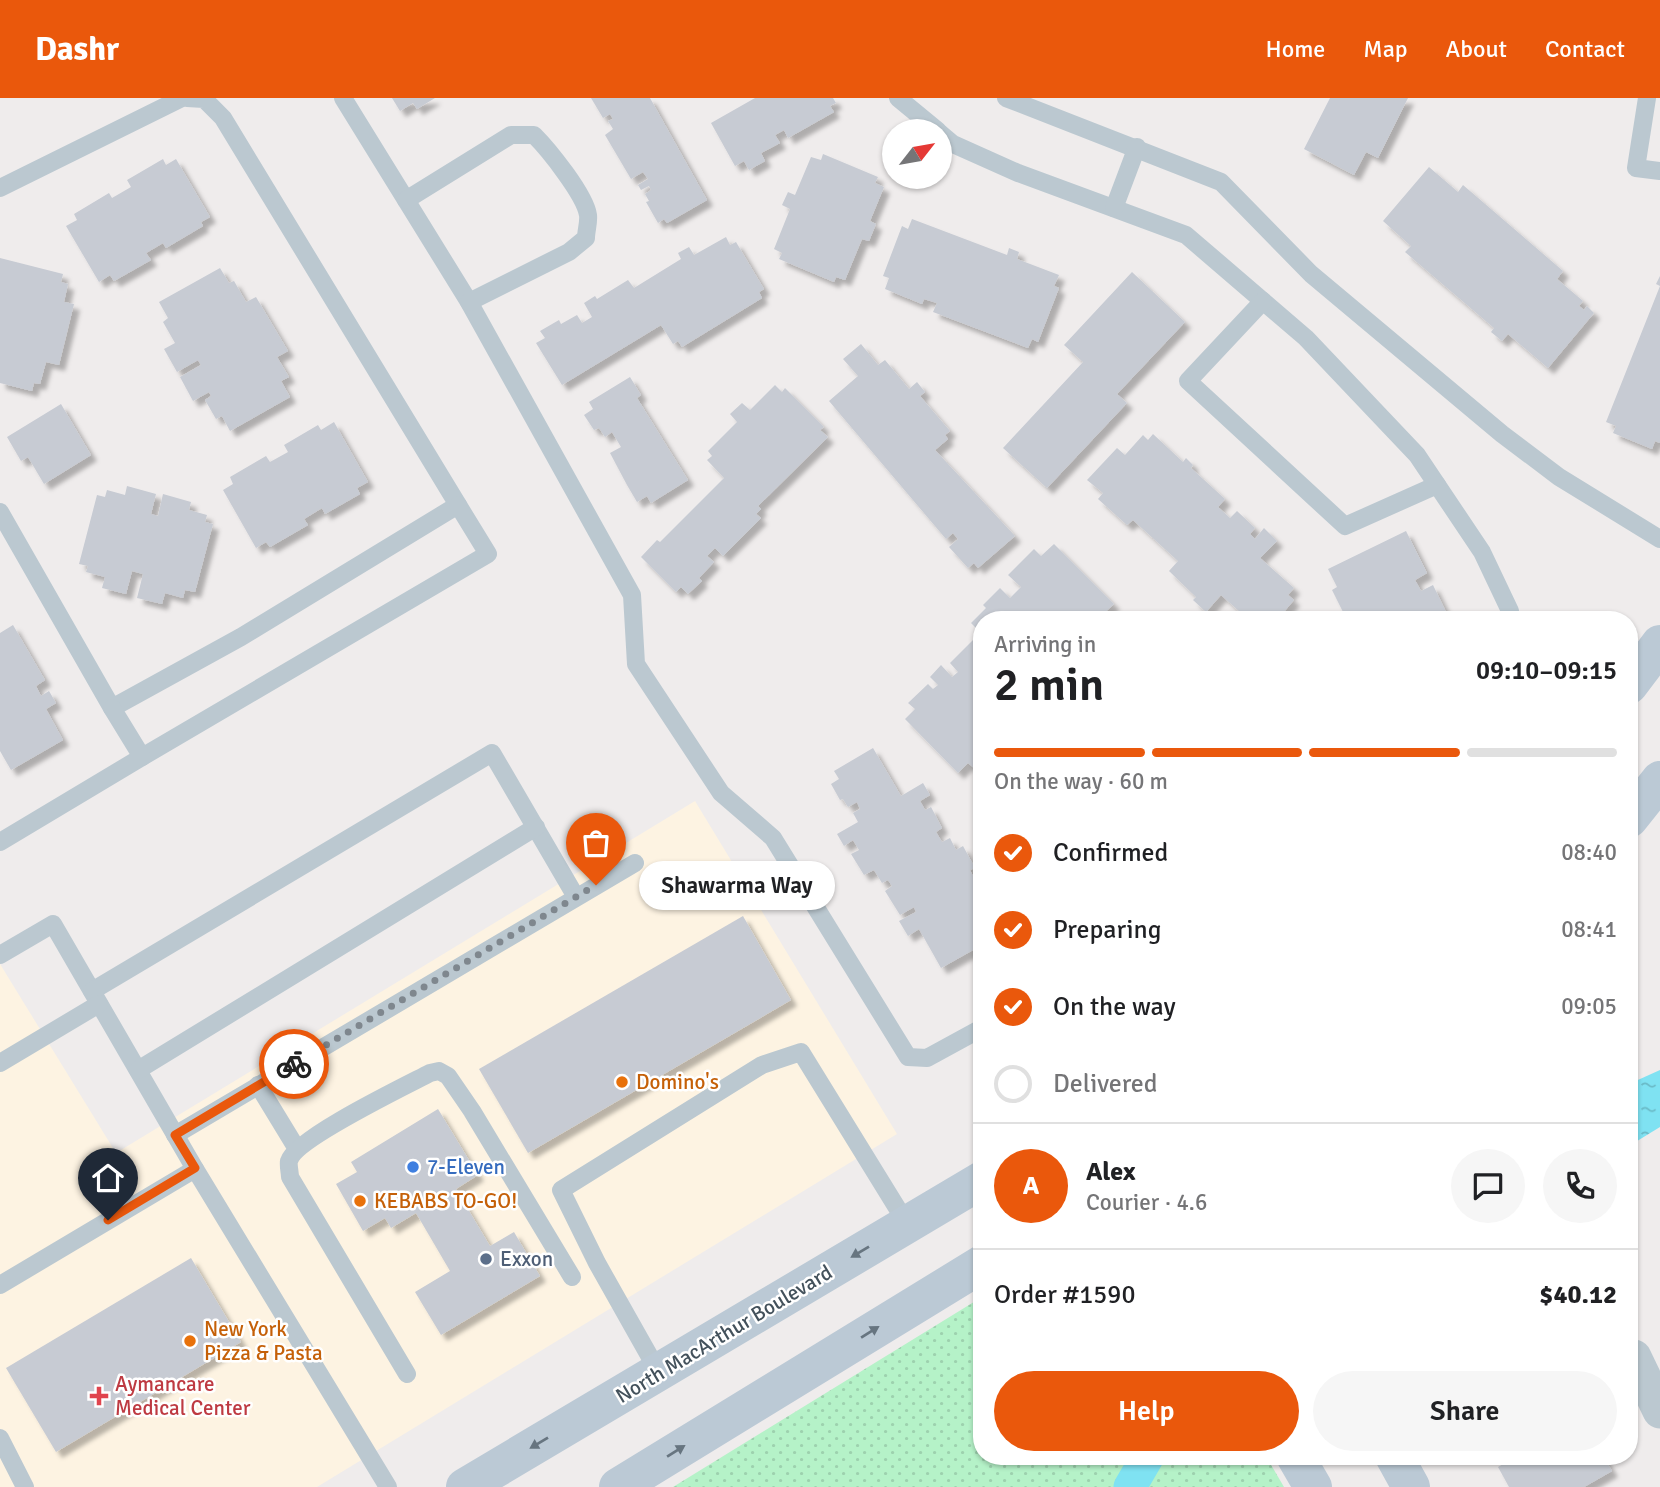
<!DOCTYPE html>
<html lang="en">
<head>
<meta charset="utf-8">
<style>
  :root { --surface:#fff; --page:#f6f6f6; --text:#202124; --muted:#757577; --line:#e0e0e0; --accent:#ea580c }
  body { margin:0; font-family:Signika,sans-serif; background:var(--page); color:var(--text); height:100vh; display:flex; flex-direction:column; font-size:26px; white-space:nowrap }
  * { box-sizing:border-box; margin:0 }
  p { font-size:23px; color:var(--muted) }
  .icon { flex:none; width:38px; height:38px; fill:none; stroke:currentColor; stroke-width:2; stroke-linecap:round; stroke-linejoin:round }
  .map { position:relative; flex:1; overflow:hidden }
  .sheet { position:absolute; left:973px; top:513px; width:665px; height:854px; display:flex; flex-direction:column; background:var(--surface); border-radius:28px; box-shadow:0 2px 5px #0004 }
  .sheet>* { flex:none }
  .needle { width:46px; rotate:59deg }
  .buttons { position:absolute; left:882px; top:21px; display:grid; gap:14px }
  .buttons a { display:grid; place-items:center; width:70px; height:70px; border-radius:50%; background:var(--surface); box-shadow:0 2px 5px #0004; font-size:35px }
  .pin { position:absolute; display:grid; place-items:center; width:60px; height:60px; color:#fff; margin:-72px -30px; border-radius:50% 50% 50% 0; rotate:-45deg; box-shadow:0 0 7px #0007 }
  .pin .icon { rotate:45deg }
  .courier { position:absolute; display:grid; place-items:center; width:70px; height:70px; margin:-35px; border:5px solid #ea580c; border-radius:50%; background:#fff; color:#222; box-shadow:0 2px 9px #0007 }
  .bubble { position:absolute; height:49px; border-radius:24px; background:var(--surface); box-shadow:0 2px 5px #0004; font-size:23px; font-weight:600; line-height:49px; text-align:center }
  .summary em { font-style:normal; font-weight:600 }
  .summary div { display:flex; flex-direction:column-reverse }
  .summary { display:flex; align-items:center; justify-content:space-between; height:119px; padding:0 21px }
  h1 { font-size:46px; font-weight:600; line-height:52px }
  .bar { display:grid; grid-template-columns:repeat(4,1fr); gap:10px 7px; align-content:center; height:84px; padding:0 21px }
  .bar i { height:9px; border-radius:5px; background:var(--line) }
  .bar .selected { background:var(--accent) }
  .bar p { grid-column:span 4 }
  .line { display:flex; align-items:center; gap:18px; padding:0 21px; border-top:2px solid var(--line) }
  .line div { flex:1 }
  .round { display:grid; place-items:center; flex:none; width:74px; height:74px; border-radius:37px; background:var(--page) }
  ol { padding:0 21px; list-style:none }
  li { display:flex; align-items:center; gap:21px; height:77px }
  li p { margin-inline-start:auto }
  li .icon { padding:7px; border-radius:50%; background:var(--accent); color:#fff; stroke-width:4 }
  li:last-child { color:var(--muted) }
  li i { width:38px; height:38px; border:4px solid var(--line); border-radius:50% }
  .button { display:flex; gap:14px; margin-top:auto; padding:14px 21px }
  .button a { flex:1; height:80px; border-radius:42px; background:var(--accent); color:#fff; font-size:28px; font-weight:600; line-height:80px; text-align:center }
  .button a+a { background:var(--page); color:var(--text) }
  header { display:flex; align-items:center; gap:42px; box-sizing:border-box; height:98px; padding:0 35px; background:var(--accent); color:#fff }
  header strong { font-size:33px }
  nav { display:flex; gap:38px; margin-inline-start:auto; font-size:24px }
  .map>svg:first-child { display:block }
</style>
</head>
<body>
<header>
<strong>Dashr</strong>
<nav><a>Home</a><a>Map</a><a>About</a><a>Contact</a></nav>
</header>
<div class="map">
<svg width="1660" height="1389" viewBox="0 0 1660 1389">
  <defs>
    <pattern id="grass-dots" width="8" height="8" patternUnits="userSpaceOnUse" patternTransform="scale(1.75)"><rect width="8" height="8" fill="#b5f2c8"/><path d="M2 2h.1M6 6h.1" fill="none" stroke="#9dd1ae" stroke-width="1.8" stroke-linecap="round"/></pattern>
    <pattern id="water-ripples" width="26" height="14" patternUnits="userSpaceOnUse" patternTransform="scale(1.75)"><rect width="26" height="14" fill="#7fe2f2"/><path d="M2 4q2-2 4 0t4 0M15 11q2-2 4 0t4 0" fill="none" stroke="#6abac7"/></pattern>
    <filter id="shadow"><feDropShadow dx="6" dy="6" stdDeviation="2" flood-color="#0004"/></filter>
  </defs>
  <rect width="100%" height="100%" fill="#efecec"/>
  <polygon fill="#fdf3e2" points="695,703 897,1036 317,1389 0,1389 0,866 116,1055"/>
  <polygon fill="url(#grass-dots)" points="982,1199 982,1358 1266,1358 1284,1389 673,1389"/>
  <polygon fill="url(#water-ripples)" points="1660,972 1660,1029 1629,1048 1629,986"/>
  <g fill="none" stroke-linecap="round" stroke-linejoin="round">
    <polyline stroke="#7fe2f2" stroke-width="33" points="1130,1389 1148,1358"/>
  </g>
  <g fill="#c7cbd3" filter="url(#shadow)">
    <polygon points="392,0 435,0 417,11 413,5 400,13"/>
    <polygon points="591,0 650,0 707,102 667,125 664,121 658,125 646,104 649,103 645,96 651,92 649,88 641,92 638,87 648,81 643,74 631,81 605,37 613,31 608,23 613,21 610,16 603,20"/>
    <polygon points="755,0 833,0 836,5 830,8 834,14 788,40 784,32 775,37 780,45 761,55 765,63 749,72 744,63 735,68 711,25"/>
    <polygon points="1330,0 1408,0 1378,60 1366,54 1354,77 1304,51"/>
    <polygon points="823,56 878,79 875,85 884,89 870,123 876,126 869,143 862,141 845,182 836,179 834,184 779,161 782,155 774,151 790,111 782,107 788,94 795,97 811,59 821,62"/>
    <polygon points="163,61 166,67 176,61 210,119 201,124 203,128 166,150 163,145 146,155 151,162 114,183 110,177 99,184 66,128 77,122 74,116 109,95 112,100 131,89 127,82"/>
    <polygon points="1429,69 1458,94 1463,87 1563,173 1557,181 1583,203 1579,208 1584,212 1587,208 1594,215 1548,270 1508,236 1502,243 1491,234 1494,230 1405,154 1411,148 1383,123"/>
    <polygon points="912,121 1007,157 1009,150 1019,154 1017,161 1059,177 1054,188 1059,190 1038,244 1032,241 1028,250 933,214 937,205 924,201 922,206 885,191 889,180 883,178 902,128 908,131"/>
    <polygon points="726,139 730,147 736,144 764,191 759,194 762,200 682,249 678,243 673,246 661,227 562,287 536,245 545,240 540,233 559,222 561,226 577,217 582,225 592,219 584,205 595,198 597,201 628,182 634,190 681,161 678,155 689,149 694,157"/>
    <polygon points="0,160 63,176 61,184 68,186 64,204 74,206 59,267 46,264 40,286 34,285 32,293 0,285"/>
    <polygon points="220,170 229,185 234,183 246,204 256,199 288,253 277,259 289,279 281,283 290,299 230,333 222,318 216,321 205,302 211,298 209,294 193,303 180,279 201,267 198,262 177,274 164,251 175,245 163,224 168,220 159,204"/>
    <polygon points="1132,174 1185,224 1117,296 1127,305 1047,390 1003,350 1083,264 1064,247"/>
    <polygon points="1660,178 1660,345 1655,343 1652,351 1613,335 1616,328 1606,324 1660,188 1656,186"/>
    <polygon points="861,246 878,267 885,262 909,291 917,284 925,294 920,298 950,333 945,337 948,341 935,352 1015,438 978,470 974,465 968,470 949,449 958,441 953,435 946,441 829,303 858,278 843,261"/>
    <polygon points="630,279 641,297 637,300 688,382 651,405 647,398 637,404 627,387 610,355 621,349 612,334 605,339 599,330 594,332 584,317 593,311 589,304"/>
    <polygon points="775,287 782,294 785,290 824,329 820,332 828,339 758,408 761,411 756,416 761,420 723,458 715,450 707,458 714,464 699,480 702,483 688,496 681,489 676,494 641,459 657,442 660,444 724,380 707,362 712,358 708,353 737,324 730,316 742,305 750,312"/>
    <polygon points="61,306 91,357 44,386 28,359 21,363 7,339"/>
    <polygon points="334,324 368,384 357,390 360,396 325,416 322,410 304,421 308,427 270,449 266,444 256,450 223,392 233,386 230,379 266,358 270,364 288,354 284,347 318,327 321,332"/>
    <polygon points="1153,336 1183,364 1186,360 1193,367 1191,370 1225,401 1218,409 1230,420 1237,413 1255,430 1250,436 1255,441 1264,430 1277,443 1260,460 1294,490 1288,497 1294,502 1277,522 1249,522 1221,497 1206,514 1193,502 1196,499 1169,473 1178,463 1133,422 1127,427 1098,401 1103,395 1087,382 1117,350 1125,357 1143,337 1148,342"/>
    <polygon points="127,388 156,396 151,416 158,418 163,396 191,404 189,412 207,417 205,424 213,426 195,494 185,492 183,500 165,495 162,506 137,500 143,476 132,473 126,496 102,490 105,479 86,474 88,468 79,466 97,397 105,399 107,392 125,397"/>
    <polygon points="1406,433 1427,475 1415,482 1421,493 1433,487 1448,518 1444,522 1347,522 1332,492 1337,489 1328,471"/>
    <polygon points="1054,446 1114,506 1102,517 1107,522 982,522 982,536 971,525 986,510 983,507 1000,490 1010,500 1021,489 1008,477 1034,451 1041,458"/>
    <polygon points="13,527 45,582 36,588 41,598 49,593 56,605 46,611 63,642 11,672 0,653 0,535"/>
    <polygon points="974,541 979,546 982,544 982,662 974,670 968,665 958,675 905,621 915,611 908,605 928,586 933,591 938,587 930,579 941,567 952,579 958,574 950,565"/>
    <polygon points="873,650 901,698 923,685 930,697 920,703 925,712 931,709 942,730 936,734 942,744 950,740 956,752 963,748 975,770 970,772 973,778 982,773 982,847 941,870 919,831 908,838 899,823 916,814 914,809 900,817 885,793 892,788 888,782 882,785 874,772 864,777 851,756 859,752 853,742 844,748 837,736 858,724 853,715 860,711 857,704 848,709 843,701 840,702 831,686 839,681 834,673"/>
    <polygon points="743,818 791,902 528,1055 479,971"/>
    <polygon points="438,1011 478,1077 456,1091 490,1148 514,1134 540,1178 441,1237 415,1194 450,1173 416,1115 391,1130 385,1120 363,1133 336,1086 357,1074 351,1064"/>
    <polygon points="191,1160 241,1244 56,1354 6,1270"/>
    <polygon points="1517,1358 1603,1358 1612,1373 1584,1389 1509,1389 1498,1369"/>
  </g>
  <g fill="none" stroke-linecap="round" stroke-linejoin="round">
    <g stroke="#bbc8d0" stroke-width="18">
      <polyline points="343,0 469,204 632,497 636,566 721,695 773,740 908,959 927,960 982,930"/>
      <polyline points="898,0 938,33"/>
      <polyline points="1006,0 1221,84 1311,176 1502,336 1559,379 1660,441"/>
      <polyline points="1647,0 1636,70 1660,73"/>
      <polyline points="940,35 953,46 1018,75 1186,137 1306,240 1417,357 1482,454 1510,513 1507,522"/>
      <polyline points="0,90 182,0"/>
      <path d="M 406,102 L 511,37 L 534,37 C 549,52 585,97 588,117 C 589,124 586,133 586,140 L 569,154 L 469,204"/>
      <polyline points="1114,110 1137,49"/>
      <polyline points="1263,203 1188,283 1345,428 1437,387"/>
      <polyline points="0,414 112,610 241,539 458,407 223,20 204,1 187,0"/>
      <polyline points="142,659 488,456 458,407"/>
      <polyline points="0,744 142,659 112,610"/>
      <polyline points="0,857 53,826 195,1071"/>
      <polyline points="92,893 492,655 576,799"/>
      <polyline points="0,965 99,906"/>
      <polyline points="138,972 536,729"/>
      <polyline points="258,987 297,1051"/>
      <polyline points="175,1037 635,765"/>
      <polyline points="0,1187 195,1071 388,1389"/>
      <polyline points="659,1275 597,1165 561,1092 762,967 801,954 907,1126"/>
      <path d="M 407,1276 L 290,1079 C 290,1075 288,1067 289,1063 C 295,1041 405,988 430,975 L 439,973 L 448,978 L 472,1013 L 572,1179"/>
      <polyline points="0,1340 25,1389"/>
    </g>
    <polyline stroke="#bbc8d0" stroke-width="35" points="1634,1259 1660,1313"/>
    <g stroke="#bbc9d5" stroke-width="38">
      <polyline points="1629,587 1660,546"/>
      <polyline points="1629,721 1660,682"/>
      <polyline points="1295,1358 1313,1389"/>
      <polyline points="1394,1358 1411,1389"/>
      <polyline points="465,1389 982,1082"/>
      <polyline points="618,1389 982,1166"/>
    </g>
  </g>
  <defs><path id="oneway-solid" d="M-6-.8H1V-3.2L6.5 0L1 3.2V.8H-6Z" transform="scale(1.75)"/></defs>
  <g fill="#677580">
    <use href="#oneway-solid" transform="translate(860 1154) rotate(149)"/>
    <use href="#oneway-solid" transform="translate(870 1234) rotate(-32)"/>
    <use href="#oneway-solid" transform="translate(539 1345) rotate(149)"/>
    <use href="#oneway-solid" transform="translate(676 1353) rotate(-32)"/>
  </g>
  <g fill="none" stroke-linecap="round" stroke-linejoin="round">
    <polyline stroke="#7f878e" stroke-width="7" stroke-dasharray="0 12.6" points="294,966 596,787"/>
    <polyline stroke="#ea580c" stroke-width="9" points="108,1122 195,1070 175,1037 294,966"/>
  </g>
  <g fill="#e8710a" stroke="#fff" stroke-width="2.5">
    <circle cx="622" cy="984" r="7"/>
    <circle cx="360" cy="1103" r="7"/>
    <circle cx="190" cy="1243" r="7"/>
  </g>
  <circle fill="#3f7fe0" stroke="#fff" stroke-width="2.5" cx="413" cy="1069" r="7"/>
  <circle fill="#5c6f8a" stroke="#fff" stroke-width="2.5" cx="486" cy="1161" r="7"/>
  <path fill="#e0444e" stroke="#fff" stroke-width="2.5" d="M95.5 1287.5h7v7h7v7h-7v7h-7v-7h-7v-7h7z"/>
  <g text-anchor="middle" stroke-width="5" stroke-linejoin="round" paint-order="stroke">
    <g font-size="21" fill="#c56008" stroke="#fff" text-anchor="start">
      <text x="636" y="991">Domino's</text>
      <text x="374" y="1110">KEBABS TO-GO!</text>
      <text x="204" y="1238">New York<tspan x="204" dy="24">Pizza &amp; Pasta</tspan></text>
    </g>
    <g font-size="21" fill="#366cbe" stroke="#fff" text-anchor="start">
      <text x="427" y="1076">7-Eleven</text>
    </g>
    <g font-size="21" fill="#4e5e75" stroke="#fff" text-anchor="start">
      <text x="500" y="1168">Exxon</text>
    </g>
    <g font-size="21" fill="#43515b" stroke="#fff">
      <text transform="translate(724 1236) rotate(-31)" y="7">North MacArthur Boulevard</text>
    </g>
    <g font-size="21" fill="#be3a42" stroke="#fff" text-anchor="start">
      <text x="115" y="1293">Aymancare<tspan x="115" dy="24">Medical Center</tspan></text>
    </g>
  </g>
</svg>
<div class="buttons">
<a><svg class="needle" viewBox="-14 -14 28 28"><path d="M0-13l5 13h-10z" fill="#e53935"/><path d="M0 13l5-13h-10z" fill="#757577"/></svg></a>
</div>
<div class="pin" style="left:596px;top:787px;background:#ea580c"><svg class="icon" aria-label="bag" viewBox="0 0 24 24"><path d="M5 8h14l-1 12H6zM9 8a3 3 0 0 1 6 0"/></svg></div>
<div class="pin" style="left:108px;top:1122px;background:#1f2937"><svg class="icon" aria-label="home" viewBox="0 0 24 24"><path d="M3 11l9-7 9 7M6 9v11h12V9"/></svg></div>
<div class="courier" style="left:294px;top:966px"><svg class="icon" aria-label="bike" viewBox="0 0 24 24"><circle cx="6" cy="16" r="4"/><circle cx="18" cy="16" r="4"/><path d="M6 16l4-8h5l3 8M10 8l3 8H6M13 5h3"/></svg></div>
<div class="bubble" style="left:639px;top:763px;width:196px">Shawarma Way</div>
<section class="sheet">
<div class="summary"><div><h1>2 min</h1><p>Arriving in</p></div><em>09:10–09:15</em></div>
<div class="bar"><i class="selected"></i><i class="selected"></i><i class="selected"></i><i></i><p>On the way · 60 m</p></div>
<ol>
<li><svg class="icon" aria-label="check" viewBox="0 0 24 24"><path d="M5 12l5 5 9-10"/></svg>Confirmed<p>08:40</p></li>
<li><svg class="icon" aria-label="check" viewBox="0 0 24 24"><path d="M5 12l5 5 9-10"/></svg>Preparing<p>08:41</p></li>
<li><svg class="icon" aria-label="check" viewBox="0 0 24 24"><path d="M5 12l5 5 9-10"/></svg>On the way<p>09:05</p></li>
<li><i></i>Delivered</li>
</ol>
<div class="line" style="height:126px"><b class="round" style="background:var(--accent);color:#fff">A</b><div><b>Alex</b><p>Courier · 4.6</p></div><a class="round"><svg class="icon" aria-label="chat" viewBox="0 0 24 24"><path d="M4 5h16v11H9l-5 4z"/></svg></a><a class="round"><svg class="icon" aria-label="phone" viewBox="0 0 24 24"><path d="M5 4h4l2 5-3 2q2 4 5 5l2-3 5 2v4C11 20 4 13 5 4z"/></svg></a></div>
<div class="line" style="height:91px"><div>Order #1590</div><b>$40.12</b></div>
<div class="button"><a>Help</a><a>Share</a></div>
</section>
</div>
</body>
</html>
